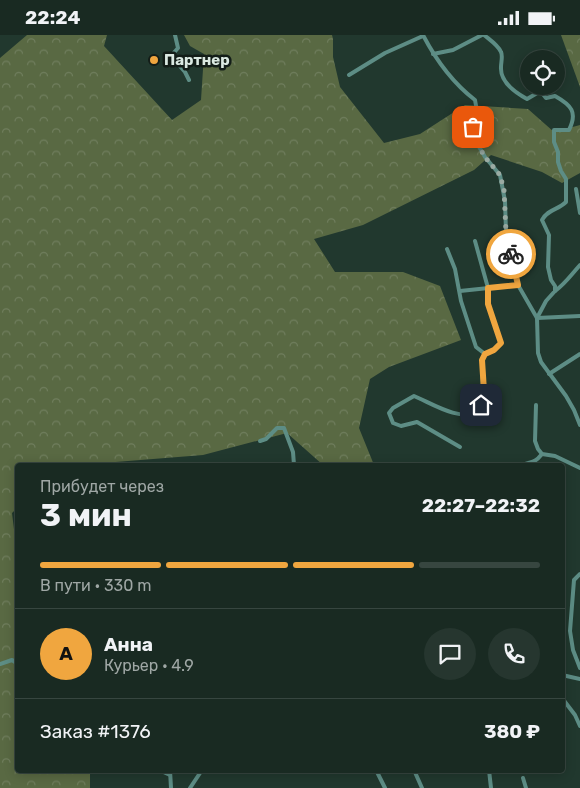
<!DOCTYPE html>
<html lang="ru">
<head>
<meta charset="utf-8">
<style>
  :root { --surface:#192a22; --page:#26362f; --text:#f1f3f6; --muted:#9fa7a5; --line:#374640; --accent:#f0a63f }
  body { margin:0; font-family:Rubik,sans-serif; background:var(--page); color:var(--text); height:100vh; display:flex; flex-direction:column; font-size:19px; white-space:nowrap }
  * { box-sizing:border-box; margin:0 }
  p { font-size:16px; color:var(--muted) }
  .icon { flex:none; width:28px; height:28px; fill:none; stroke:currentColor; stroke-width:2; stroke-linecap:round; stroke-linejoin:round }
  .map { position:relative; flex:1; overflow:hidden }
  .side { position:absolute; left:15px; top:428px; width:550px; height:310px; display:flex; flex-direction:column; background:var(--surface); border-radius:5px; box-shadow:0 2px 12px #0003,0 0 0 1px var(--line) }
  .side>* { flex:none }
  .controls { position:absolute; left:520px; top:15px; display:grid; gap:10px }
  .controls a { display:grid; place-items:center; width:45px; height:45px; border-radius:50%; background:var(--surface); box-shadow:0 2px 12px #0003,0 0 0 1px var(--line); font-size:25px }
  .pin { position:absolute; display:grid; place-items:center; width:42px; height:42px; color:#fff; margin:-21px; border-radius:10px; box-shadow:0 2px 8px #0006 }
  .courier { position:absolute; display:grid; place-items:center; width:50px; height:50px; margin:-25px; border:4px solid #f0a63f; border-radius:50%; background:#fff; color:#222; box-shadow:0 1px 6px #0007 }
  .headline em { font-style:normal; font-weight:700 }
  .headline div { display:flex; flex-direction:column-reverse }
  .headline { display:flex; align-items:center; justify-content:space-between; height:85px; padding:0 25px }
  h1 { font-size:32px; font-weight:700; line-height:38px }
  .bar { display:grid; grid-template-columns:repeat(4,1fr); gap:8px 5px; align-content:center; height:60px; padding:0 25px }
  .bar i { height:6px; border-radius:4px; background:var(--line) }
  .bar .selected { background:var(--accent) }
  .bar p { grid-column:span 4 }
  .line { display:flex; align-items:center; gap:12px; padding:0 25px; border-top:1px solid var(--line) }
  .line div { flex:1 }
  .round { display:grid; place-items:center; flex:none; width:52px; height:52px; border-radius:26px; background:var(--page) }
  .status { display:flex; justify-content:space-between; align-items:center; height:35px; padding:0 25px; background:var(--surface); direction:ltr }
  .status svg { height:14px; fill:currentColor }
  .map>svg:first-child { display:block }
</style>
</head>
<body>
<div class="status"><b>22:24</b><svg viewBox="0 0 49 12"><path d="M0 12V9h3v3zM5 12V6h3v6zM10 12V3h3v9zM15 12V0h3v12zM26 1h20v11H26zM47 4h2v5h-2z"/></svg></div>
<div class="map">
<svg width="580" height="753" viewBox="0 0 580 753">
  <defs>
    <pattern id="forest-crowns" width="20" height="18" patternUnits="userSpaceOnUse" patternTransform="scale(1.25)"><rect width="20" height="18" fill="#596943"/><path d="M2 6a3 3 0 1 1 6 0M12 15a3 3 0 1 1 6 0" fill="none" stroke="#707e5e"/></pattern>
  </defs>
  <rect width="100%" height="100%" fill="#21382e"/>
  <g fill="url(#forest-crowns)">
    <polygon points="27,0 107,0 104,11 172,85 201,65 204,19 190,11 184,0 332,0 333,4 333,22 340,52 384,108 420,99 465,70 528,74 554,97 580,90 580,138 562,148 542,137 491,120 474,135 363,190 314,204 335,237 403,237 440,251 461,305 389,332 370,344 359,393 374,430 323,430 287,398 203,420 78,430 18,430 17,473 12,478 18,527 18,735 90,735 90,753 0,753 0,23"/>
    <polygon points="561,0 580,0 580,52"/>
  </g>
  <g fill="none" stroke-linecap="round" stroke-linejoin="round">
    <g stroke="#5d8d85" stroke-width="4">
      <polyline points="175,0 178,13 171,21 185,37 189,45"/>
      <path d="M 423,0 C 436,25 453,48 475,65 L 477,76 L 473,92 L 478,110 L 485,122 L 500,140 L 505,166 L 506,197 L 518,250 L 537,283 L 538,318 L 541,327 L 566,361 L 574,375 L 580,390"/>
      <path d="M 484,0 C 490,5 498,10 501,17 C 503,21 501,27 501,32 C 500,47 516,58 527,64 L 539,57 L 542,58 L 546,63 L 555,61 C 571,70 578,77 569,95 L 554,95 L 554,107 L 558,117 L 558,127 L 561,136 L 566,144 L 566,167 C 558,175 548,174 542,185 L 549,200 L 548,232 L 551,245 L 555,251 L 555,256 L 546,266 L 537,283"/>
      <polyline points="433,19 453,15 482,0"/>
      <polyline points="349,40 385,18 423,1"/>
      <polyline points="576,154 580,178"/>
      <path d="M 475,206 L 488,253 L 488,269 L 501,308 C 498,314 491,316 485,319"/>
      <polyline points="447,214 455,234 461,266 476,312 485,319"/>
      <polyline points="460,256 518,250"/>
      <path d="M 555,256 C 565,249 571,240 580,230"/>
      <polyline points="537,283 580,281"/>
      <polyline points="549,339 580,319"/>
      <polyline points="536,370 535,406 538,414 542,419 555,421 580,433"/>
      <polyline points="260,406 266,404 277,393 284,393 293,417 294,430"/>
      <path d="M 460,412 L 417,387 L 401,391 L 393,388 L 389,378 L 393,373 L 414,361 C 433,369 458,386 479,377 L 483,356 L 482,325 L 485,319"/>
      <path d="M 522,430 C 532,426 534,429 542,419"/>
      <polyline points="580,539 574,545 570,596 573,615 580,633"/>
      <polyline points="0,629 12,625 18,629"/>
      <polyline points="562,640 580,644"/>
      <polyline points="562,663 575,680 580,691"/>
      <polyline points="142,735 159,735 170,740"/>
      <polyline points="170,735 171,753"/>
      <polyline points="376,735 385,753"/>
      <polyline points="414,735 422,753"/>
      <polyline points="489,735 491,753"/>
      <polyline points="523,743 526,753"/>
      <polyline points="190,753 202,735"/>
    </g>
  </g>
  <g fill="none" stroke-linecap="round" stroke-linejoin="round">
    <polyline stroke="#9aaba3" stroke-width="5" stroke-dasharray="0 9" points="473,92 478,110 485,122 500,140 504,155 506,197 511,219"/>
    <polyline stroke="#f0a63f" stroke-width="6" points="481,370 484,356 482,325 485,319 494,315 501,308 488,269 488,253 518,250 511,219"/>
  </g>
  <circle fill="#f0a63f" stroke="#131d18" stroke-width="2" cx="154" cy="25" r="5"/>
  <g text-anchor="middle" stroke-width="5" stroke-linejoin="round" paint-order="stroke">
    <g font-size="15" font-weight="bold" fill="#dbe9e2" stroke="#131d18" text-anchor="start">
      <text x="164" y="30">Партнер</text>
    </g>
  </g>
</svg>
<div class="controls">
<a><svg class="icon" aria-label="locate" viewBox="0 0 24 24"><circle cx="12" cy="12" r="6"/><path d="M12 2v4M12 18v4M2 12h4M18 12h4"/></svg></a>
</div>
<div class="pin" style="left:473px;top:92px;background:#ea580c"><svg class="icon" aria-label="bag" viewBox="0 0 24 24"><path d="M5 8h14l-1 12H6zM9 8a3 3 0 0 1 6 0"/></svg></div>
<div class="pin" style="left:481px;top:370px;background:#1f2937"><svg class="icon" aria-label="home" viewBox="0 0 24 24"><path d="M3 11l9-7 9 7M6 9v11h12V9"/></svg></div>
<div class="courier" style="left:511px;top:219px"><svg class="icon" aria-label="bike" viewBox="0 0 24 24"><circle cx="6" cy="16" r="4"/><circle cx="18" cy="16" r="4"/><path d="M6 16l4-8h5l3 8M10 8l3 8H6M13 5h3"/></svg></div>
<section class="side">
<div class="headline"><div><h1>3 мин</h1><p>Прибудет через</p></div><em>22:27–22:32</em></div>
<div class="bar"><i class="selected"></i><i class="selected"></i><i class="selected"></i><i></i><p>В пути · 330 m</p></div>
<div class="line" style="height:90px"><b class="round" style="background:var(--accent);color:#111">А</b><div><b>Анна</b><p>Курьер · 4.9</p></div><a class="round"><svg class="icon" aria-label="chat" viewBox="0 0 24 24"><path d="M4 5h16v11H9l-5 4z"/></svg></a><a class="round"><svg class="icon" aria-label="phone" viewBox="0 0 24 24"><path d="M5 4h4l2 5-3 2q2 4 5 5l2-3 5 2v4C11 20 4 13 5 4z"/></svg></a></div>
<div class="line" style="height:65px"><div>Заказ #1376</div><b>380 ₽</b></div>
</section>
</div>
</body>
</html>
